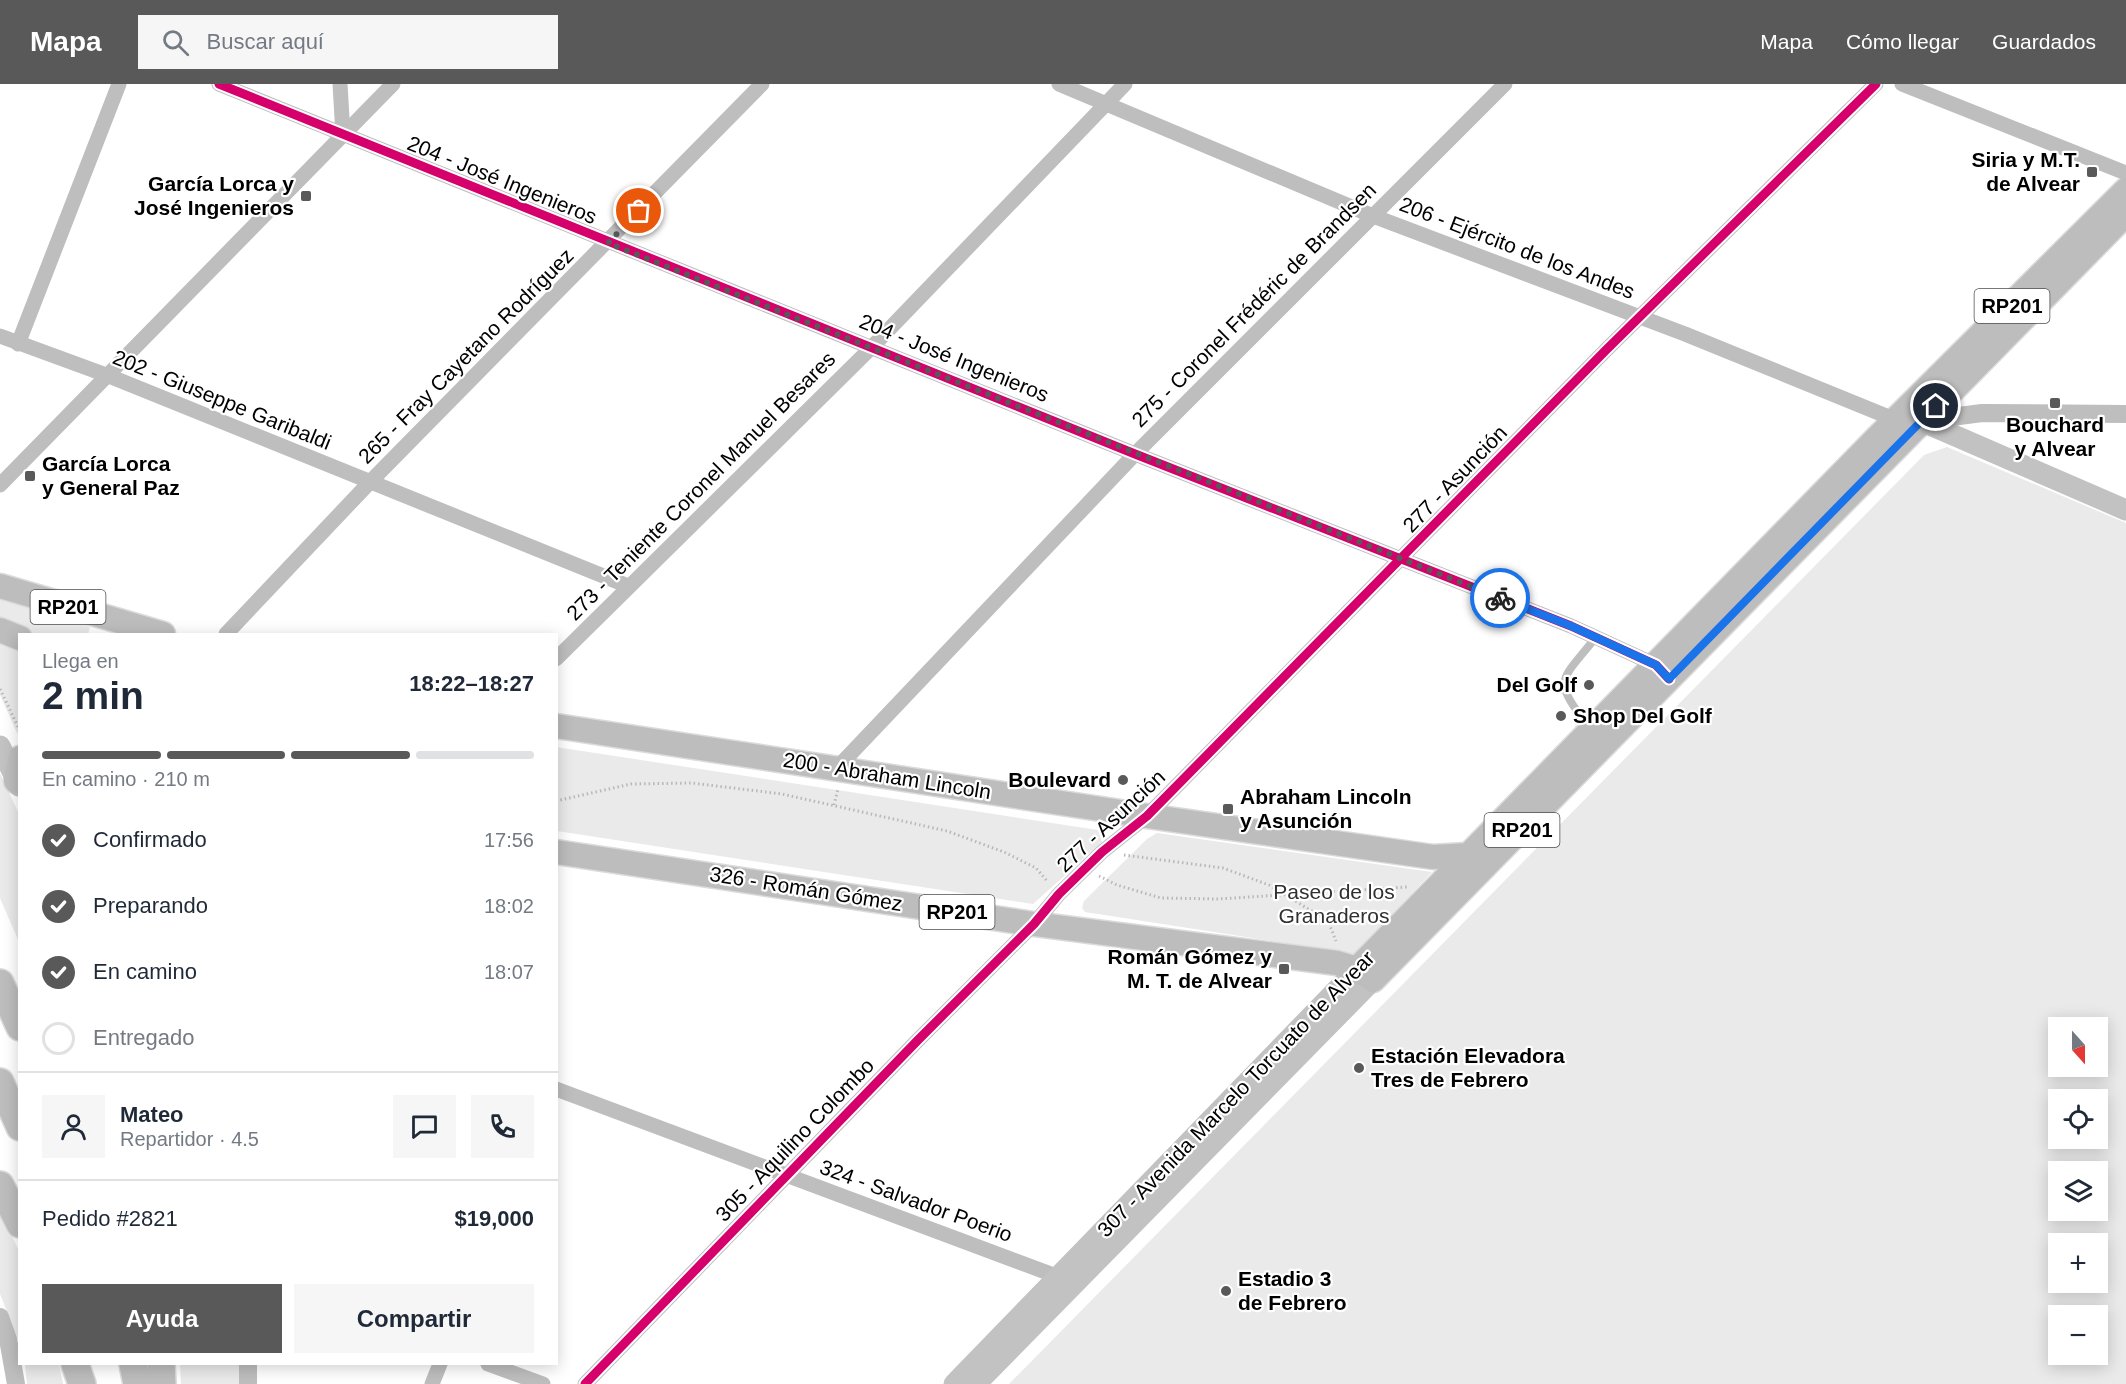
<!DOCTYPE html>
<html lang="es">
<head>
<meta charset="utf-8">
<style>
  :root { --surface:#fff; --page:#f6f6f7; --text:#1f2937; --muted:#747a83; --line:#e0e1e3; --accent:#595959 }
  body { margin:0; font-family:Arial,sans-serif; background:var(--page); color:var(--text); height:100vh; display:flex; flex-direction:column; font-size:22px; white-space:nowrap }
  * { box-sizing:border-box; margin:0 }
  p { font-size:20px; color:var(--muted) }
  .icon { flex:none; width:33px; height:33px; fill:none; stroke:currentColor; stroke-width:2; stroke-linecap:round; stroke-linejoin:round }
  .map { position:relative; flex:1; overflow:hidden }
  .panel { position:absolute; left:18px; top:549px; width:540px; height:732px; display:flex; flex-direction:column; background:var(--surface); border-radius:0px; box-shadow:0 3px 15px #0003 }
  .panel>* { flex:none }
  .needle { width:39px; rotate:159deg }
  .buttons { position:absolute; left:2048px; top:933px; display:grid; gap:12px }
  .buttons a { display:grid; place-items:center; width:60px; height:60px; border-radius:0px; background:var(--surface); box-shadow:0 3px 15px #0003; font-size:30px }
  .pin { position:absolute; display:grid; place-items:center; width:51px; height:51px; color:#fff; margin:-26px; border:3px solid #fff; border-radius:50%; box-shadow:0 2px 6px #0007 }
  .courier { position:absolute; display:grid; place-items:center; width:60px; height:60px; margin:-30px; border:4px solid #1a73e8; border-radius:50%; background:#fff; color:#222; box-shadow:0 2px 8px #0007 }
  .headline em { font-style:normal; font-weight:700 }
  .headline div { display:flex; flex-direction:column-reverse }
  .headline { display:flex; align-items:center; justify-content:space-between; height:102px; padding:0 24px }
  h1 { font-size:39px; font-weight:700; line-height:45px }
  .bar { display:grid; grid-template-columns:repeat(4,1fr); gap:9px 6px; align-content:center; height:72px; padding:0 24px }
  .bar i { height:8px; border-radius:4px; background:var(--line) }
  .bar .on { background:var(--accent) }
  .bar p { grid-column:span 4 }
  .line { display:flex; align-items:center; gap:15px; padding:0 24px; border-top:2px solid var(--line) }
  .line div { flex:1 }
  .round { display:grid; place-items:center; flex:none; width:63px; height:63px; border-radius:0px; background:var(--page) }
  ol { padding:0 24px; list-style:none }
  li { display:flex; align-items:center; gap:18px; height:66px }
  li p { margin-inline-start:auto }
  li .icon { padding:6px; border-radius:50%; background:var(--accent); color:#fff; stroke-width:4 }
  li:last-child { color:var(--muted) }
  li i { width:33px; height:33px; border:3px solid var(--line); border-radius:50% }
  .action { display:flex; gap:12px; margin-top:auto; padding:12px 24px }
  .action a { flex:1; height:69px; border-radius:0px; background:var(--accent); color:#fff; font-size:24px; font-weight:700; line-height:69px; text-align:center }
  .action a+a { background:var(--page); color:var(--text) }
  header { display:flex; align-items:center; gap:36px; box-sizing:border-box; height:84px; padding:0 30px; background:var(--accent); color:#fff }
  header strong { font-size:28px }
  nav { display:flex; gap:33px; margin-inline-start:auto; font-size:21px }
  .search { width:420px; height:54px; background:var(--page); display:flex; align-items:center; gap:15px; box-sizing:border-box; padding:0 21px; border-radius:0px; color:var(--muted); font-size:22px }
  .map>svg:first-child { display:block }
</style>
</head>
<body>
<header>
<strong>Mapa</strong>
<div class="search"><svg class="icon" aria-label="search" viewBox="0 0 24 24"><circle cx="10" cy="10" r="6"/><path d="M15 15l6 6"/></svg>Buscar aquí</div>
<nav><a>Mapa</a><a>Cómo llegar</a><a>Guardados</a></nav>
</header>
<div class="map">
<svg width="2126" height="1300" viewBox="0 0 2126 1300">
  <rect width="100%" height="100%" fill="#fff"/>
  <g fill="#eaeaea" fill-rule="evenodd">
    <path d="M 1947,363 L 2126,439 L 2126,1300 L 1009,1300 L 1924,371 ZM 2058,944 L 2097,944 L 2097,982 L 2058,982 ZM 2058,1016 L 2097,1016 L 2097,1054 L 2058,1054 ZM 2058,1088 L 2097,1088 L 2097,1126 L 2058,1126 ZM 2058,1160 L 2097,1160 L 2097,1198 L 2058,1198 ZM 2058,1232 L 2097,1232 L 2097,1270 L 2058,1270 Z"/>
    <polygon points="0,514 90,543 88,550 33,550 0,536"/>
    <polygon points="0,560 19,568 20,649 17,649 0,611"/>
    <polygon points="556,663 1098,746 1102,758 1033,820 557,747"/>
    <polygon points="0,689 19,730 19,858 0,814"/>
    <polygon points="1157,749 1432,788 1355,870 1085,828 1082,824 1084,817 1147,755"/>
    <polygon points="0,1127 19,1167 19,1258 0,1210"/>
    <polygon points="25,1280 59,1280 63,1300 27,1300"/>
    <polygon points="180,1280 239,1280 242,1300 181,1300"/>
  </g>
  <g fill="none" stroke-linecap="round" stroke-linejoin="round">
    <g stroke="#dbdbdb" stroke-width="27">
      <g id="primary">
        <polyline points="0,502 163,550"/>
        <polyline points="0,546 20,554"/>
        <polyline points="556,642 1147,732 1433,773 1468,771"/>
        <polyline points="16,697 20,674"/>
        <polyline points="556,768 1034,840 1337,879 1357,885 1373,896 2126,130"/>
        <polyline points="1357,885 1875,356 2126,106"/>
      </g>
    </g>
    <g stroke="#dbdbdb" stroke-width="30">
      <g id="motorway">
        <polyline points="0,899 20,943"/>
        <polyline points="0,998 20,1043"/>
        <polyline points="0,1101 20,1140"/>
        <polyline points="75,1280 82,1300"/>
        <polyline points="133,1280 137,1300"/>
        <polyline points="161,1280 162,1300"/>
      </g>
    </g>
    <g stroke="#b8b8b8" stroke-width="3" stroke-dasharray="1.5 3" stroke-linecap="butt">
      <polyline points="0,605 20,647"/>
      <polyline points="556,717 631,700 692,699 782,710 947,747 1004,768 1036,784 1048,798"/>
      <polyline points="834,721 838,705"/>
      <polyline points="1124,771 1223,784 1269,801 1328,837 1336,857"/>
      <polyline points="1099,792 1117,801 1161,814 1218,815 1407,803"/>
    </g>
    <path stroke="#bebebe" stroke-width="8" d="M 1589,644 C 1552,593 1559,600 1596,553"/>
    <g stroke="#bebebe" stroke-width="15">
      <polyline points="219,0 1135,370 1571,542 1656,581 1661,586"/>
      <polyline points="340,0 343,51"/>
      <polyline points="1059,0 1373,132 1685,250 1896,336"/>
      <polyline points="1902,0 2126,89"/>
      <polyline points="0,252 109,292 628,502"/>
      <polyline points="18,260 119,0"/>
      <polyline points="0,401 393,0"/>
      <polyline points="226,550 370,398 762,0"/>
      <polyline points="556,575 872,263 1125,0"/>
      <polyline points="838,683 1135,370 1505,0"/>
      <polyline points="556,1005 1059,1193"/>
      <polyline points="488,1280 543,1300"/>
      <polyline points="432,1300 440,1280"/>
      <polyline points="585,1300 918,956 1034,840 1059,810 1102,768 1147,732 1606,266 1876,0"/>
    </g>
    <g stroke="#bebebe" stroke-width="18">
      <polyline points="1921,337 1982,329 2126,330"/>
      <polyline points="0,1233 8,1255 16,1300"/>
      <polyline points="248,1300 248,1280"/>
    </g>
    <g stroke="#c2c2c2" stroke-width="21">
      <polyline points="1908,336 1921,337 2126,426"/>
      <polyline points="0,662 19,702"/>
      <polyline points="954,1300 1357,885"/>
      <polyline points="976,1300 1373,896"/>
    </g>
    <use href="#primary" stroke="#bdbdbd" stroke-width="24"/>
    <use href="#motorway" stroke="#bdbdbd" stroke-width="27"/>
    <g stroke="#fff" stroke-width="13">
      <g id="cycleway">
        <polyline points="219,0 1135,370 1571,542 1656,581 1669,595"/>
        <polyline points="585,1300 918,956 1034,840 1059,810 1102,768 1147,732 1606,266 1876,0"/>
      </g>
    </g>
    <use href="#cycleway" stroke="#d6006c" stroke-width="9"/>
  </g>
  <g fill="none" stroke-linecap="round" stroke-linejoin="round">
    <polyline stroke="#595959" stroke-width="6" stroke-dasharray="0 10.8" points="639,127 608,159 1500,514"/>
    <polyline stroke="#1a73e8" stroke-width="8" points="1500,514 1571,542 1656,581 1669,595 1936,322"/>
  </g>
  <g fill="#595959" stroke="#fff" stroke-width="2">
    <rect x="2086" y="82" width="12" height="12" rx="3"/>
    <rect x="300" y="106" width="12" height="12" rx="3"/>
    <rect x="2049" y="313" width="12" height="12" rx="3"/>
    <rect x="24" y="386" width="12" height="12" rx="3"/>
    <circle cx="1589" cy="601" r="6"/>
    <circle cx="1561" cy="632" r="6"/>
    <circle cx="1123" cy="696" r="6"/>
    <rect x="1222" y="719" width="12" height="12" rx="3"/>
    <rect x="1278" y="879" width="12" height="12" rx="3"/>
    <circle cx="1359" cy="984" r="6"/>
    <circle cx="1226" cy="1207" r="6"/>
  </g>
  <g text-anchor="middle" stroke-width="4.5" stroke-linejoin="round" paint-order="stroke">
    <g fill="#fff" stroke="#4c4c4c" stroke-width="1.5">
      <rect x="1974.5" y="205" width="75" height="34" rx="4.5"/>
      <rect x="30.5" y="506" width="75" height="34" rx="4.5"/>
      <rect x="1484.5" y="729" width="75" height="34" rx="4.5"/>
      <rect x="919.5" y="811" width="75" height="34" rx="4.5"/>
    </g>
    <g font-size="20" font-weight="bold" fill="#000">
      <text x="2012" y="229">RP201</text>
      <text x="68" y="530">RP201</text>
      <text x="1522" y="753">RP201</text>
      <text x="957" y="835">RP201</text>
    </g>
    <g font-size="21" font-weight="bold" fill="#000" stroke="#fff" text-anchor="end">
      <text x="2080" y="83">Siria y M.T.<tspan x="2080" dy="24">de Alvear</tspan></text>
      <text x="294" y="107">García Lorca y<tspan x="294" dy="24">José Ingenieros</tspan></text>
      <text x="2055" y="348" text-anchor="middle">Bouchard<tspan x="2055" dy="24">y Alvear</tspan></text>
      <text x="42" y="387" text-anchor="start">García Lorca<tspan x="42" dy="24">y General Paz</tspan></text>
      <text x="1577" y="608">Del Golf</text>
      <text x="1573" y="639" text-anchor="start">Shop Del Golf</text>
      <text x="1111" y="703">Boulevard</text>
      <text x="1240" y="720" text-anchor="start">Abraham Lincoln<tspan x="1240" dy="24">y Asunción</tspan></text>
      <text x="1272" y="880">Román Gómez y<tspan x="1272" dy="24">M. T. de Alvear</tspan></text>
      <text x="1371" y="979" text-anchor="start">Estación Elevadora<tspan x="1371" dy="24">Tres de Febrero</tspan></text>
      <text x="1238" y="1202" text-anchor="start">Estadio 3<tspan x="1238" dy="24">de Febrero</tspan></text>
    </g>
    <g font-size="21" fill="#000" stroke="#fff">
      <text transform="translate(502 96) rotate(22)" y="7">204 - José Ingenieros</text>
      <text transform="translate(1517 164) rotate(21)" y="7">206 - Ejército de los Andes</text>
      <text transform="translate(1254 221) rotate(-45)" y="7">275 - Coronel Frédéric de Brandsen</text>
      <text transform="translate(466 272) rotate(-45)" y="7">265 - Fray Cayetano Rodríguez</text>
      <text transform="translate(954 274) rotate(22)" y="7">204 - José Ingenieros</text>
      <text transform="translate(222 316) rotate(22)" y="7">202 - Giuseppe Garibaldi</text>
      <text transform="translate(1455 395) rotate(-46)" y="7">277 - Asunción</text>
      <text transform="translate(701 402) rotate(-45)" y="7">273 - Teniente Coronel Manuel Besares</text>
      <text transform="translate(887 692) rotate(9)" y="7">200 - Abraham Lincoln</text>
      <text transform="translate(1111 737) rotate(-43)" y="7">277 - Asunción</text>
      <text transform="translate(806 805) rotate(9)" y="7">326 - Román Gómez</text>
      <text transform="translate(1236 1010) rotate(-46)" y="7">307 - Avenida Marcelo Torcuato de Alvear</text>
      <text transform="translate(795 1056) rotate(-46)" y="7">305 - Aquilino Colombo</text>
      <text transform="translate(916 1117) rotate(20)" y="7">324 - Salvador Poerio</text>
    </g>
    <g font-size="21" fill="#303030" stroke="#fff">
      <text x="1334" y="815">Paseo de los<tspan x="1334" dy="24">Granaderos</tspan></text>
    </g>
  </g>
</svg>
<div class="buttons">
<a><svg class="needle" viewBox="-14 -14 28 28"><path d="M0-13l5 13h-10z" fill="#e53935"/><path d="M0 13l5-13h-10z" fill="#747a83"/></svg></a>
<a><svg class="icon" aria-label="locate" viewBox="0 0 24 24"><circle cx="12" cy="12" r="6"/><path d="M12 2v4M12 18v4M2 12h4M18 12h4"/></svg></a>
<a><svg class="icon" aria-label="layers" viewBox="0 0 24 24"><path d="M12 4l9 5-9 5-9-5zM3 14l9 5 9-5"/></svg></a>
<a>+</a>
<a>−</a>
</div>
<div class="pin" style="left:639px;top:127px;background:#ea580c"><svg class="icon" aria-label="bag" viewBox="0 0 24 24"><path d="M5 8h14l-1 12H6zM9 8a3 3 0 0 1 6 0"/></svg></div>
<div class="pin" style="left:1936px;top:322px;background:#1f2937"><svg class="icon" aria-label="home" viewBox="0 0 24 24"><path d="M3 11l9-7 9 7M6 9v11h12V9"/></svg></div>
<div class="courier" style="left:1500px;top:514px"><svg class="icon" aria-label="bike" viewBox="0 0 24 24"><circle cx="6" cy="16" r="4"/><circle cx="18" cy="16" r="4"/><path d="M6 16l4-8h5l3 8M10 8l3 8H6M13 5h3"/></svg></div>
<section class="panel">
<div class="headline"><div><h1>2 min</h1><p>Llega en</p></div><em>18:22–18:27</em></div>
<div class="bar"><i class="on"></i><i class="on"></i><i class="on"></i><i></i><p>En camino · 210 m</p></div>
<ol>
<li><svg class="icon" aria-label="check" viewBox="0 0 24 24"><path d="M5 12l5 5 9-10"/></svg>Confirmado<p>17:56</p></li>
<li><svg class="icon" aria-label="check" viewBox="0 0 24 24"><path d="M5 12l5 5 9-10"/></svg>Preparando<p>18:02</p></li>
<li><svg class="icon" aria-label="check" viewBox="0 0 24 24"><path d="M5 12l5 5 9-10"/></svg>En camino<p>18:07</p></li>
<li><i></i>Entregado</li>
</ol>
<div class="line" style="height:108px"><a class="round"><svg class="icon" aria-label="person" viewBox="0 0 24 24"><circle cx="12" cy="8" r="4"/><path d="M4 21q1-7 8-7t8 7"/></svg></a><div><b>Mateo</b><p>Repartidor · 4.5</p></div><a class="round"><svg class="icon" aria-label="chat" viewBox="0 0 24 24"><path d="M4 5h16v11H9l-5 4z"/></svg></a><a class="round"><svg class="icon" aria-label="phone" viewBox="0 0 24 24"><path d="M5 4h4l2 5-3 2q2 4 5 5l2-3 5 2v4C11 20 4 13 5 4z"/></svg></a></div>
<div class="line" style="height:78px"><div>Pedido #2821</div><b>$19,000</b></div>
<div class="action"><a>Ayuda</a><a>Compartir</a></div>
</section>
</div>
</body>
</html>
